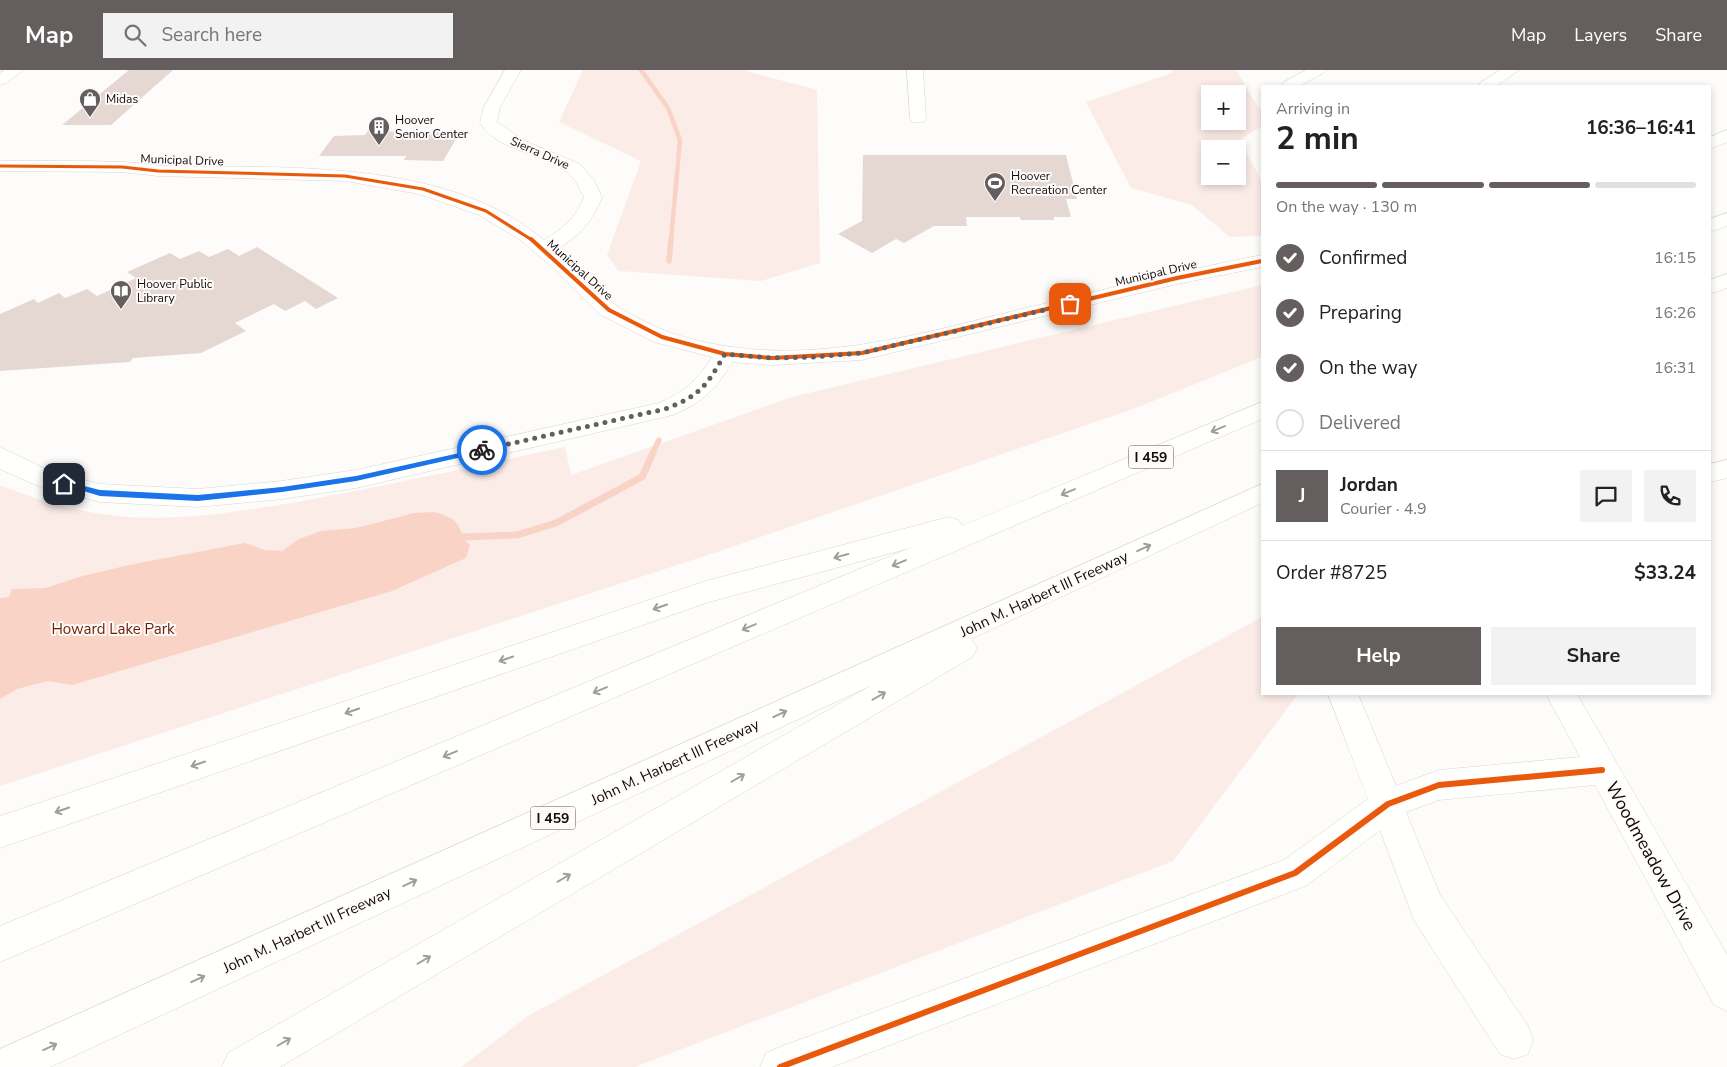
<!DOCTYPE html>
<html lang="en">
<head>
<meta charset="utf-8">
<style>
  :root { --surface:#fff; --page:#f2f2f2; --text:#222; --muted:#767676; --line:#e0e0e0; --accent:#645f5e }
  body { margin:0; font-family:"Nunito Sans",sans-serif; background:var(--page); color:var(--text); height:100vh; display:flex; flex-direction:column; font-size:19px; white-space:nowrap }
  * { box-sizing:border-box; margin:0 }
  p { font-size:16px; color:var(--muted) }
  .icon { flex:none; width:28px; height:28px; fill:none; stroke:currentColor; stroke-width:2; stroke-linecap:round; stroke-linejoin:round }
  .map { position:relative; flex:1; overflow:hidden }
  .panel { position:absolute; left:1261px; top:15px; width:450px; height:610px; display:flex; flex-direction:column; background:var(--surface); border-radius:0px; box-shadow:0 2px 8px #0003 }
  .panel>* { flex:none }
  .tools { position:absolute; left:1201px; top:15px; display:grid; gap:10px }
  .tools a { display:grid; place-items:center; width:45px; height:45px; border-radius:0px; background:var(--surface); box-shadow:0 2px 8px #0003; font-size:25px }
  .pin { position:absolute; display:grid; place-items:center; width:42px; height:42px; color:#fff; margin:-21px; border-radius:10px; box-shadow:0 2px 8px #0006 }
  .courier { position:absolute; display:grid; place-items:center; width:50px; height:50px; margin:-25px; border:4px solid #1a73e8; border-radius:50%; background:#fff; color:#222; box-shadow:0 1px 6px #0007 }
  .summary em { font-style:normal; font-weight:700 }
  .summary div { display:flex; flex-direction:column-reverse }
  .summary { display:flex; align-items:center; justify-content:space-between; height:85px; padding:0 15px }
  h1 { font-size:32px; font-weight:700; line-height:38px }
  .bar { display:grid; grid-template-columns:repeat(4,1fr); gap:8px 5px; align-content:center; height:60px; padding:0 15px }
  .bar i { height:6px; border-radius:4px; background:var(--line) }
  .bar .on { background:var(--accent) }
  .bar p { grid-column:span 4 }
  .line { display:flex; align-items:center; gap:12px; padding:0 15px; border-top:1px solid var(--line) }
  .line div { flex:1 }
  .round { display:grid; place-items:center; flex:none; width:52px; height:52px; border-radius:0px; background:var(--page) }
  ol { padding:0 15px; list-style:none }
  li { display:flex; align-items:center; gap:15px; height:55px }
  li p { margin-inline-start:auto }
  li .icon { padding:5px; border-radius:50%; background:var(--accent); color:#fff; stroke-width:4 }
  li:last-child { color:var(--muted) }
  li i { width:28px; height:28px; border:2px solid var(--line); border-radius:50% }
  .primary-button { display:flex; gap:10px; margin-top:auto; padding:10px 15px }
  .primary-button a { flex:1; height:58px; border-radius:0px; background:var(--accent); color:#fff; font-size:20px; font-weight:700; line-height:58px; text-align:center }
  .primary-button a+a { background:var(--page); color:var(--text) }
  header { display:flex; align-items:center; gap:30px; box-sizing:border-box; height:70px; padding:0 25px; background:var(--accent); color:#fff }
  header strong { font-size:24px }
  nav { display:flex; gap:28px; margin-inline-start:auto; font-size:18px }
  .search { width:350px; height:45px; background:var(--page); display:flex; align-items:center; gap:12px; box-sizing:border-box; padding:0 18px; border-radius:0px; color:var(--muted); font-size:19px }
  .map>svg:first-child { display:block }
</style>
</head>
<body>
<header>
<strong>Map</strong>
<div class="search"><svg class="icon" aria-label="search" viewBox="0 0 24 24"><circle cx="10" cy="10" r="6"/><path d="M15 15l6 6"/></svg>Search here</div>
<nav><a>Map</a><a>Layers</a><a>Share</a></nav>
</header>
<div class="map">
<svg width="1727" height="997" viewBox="0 0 1727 997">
  <rect width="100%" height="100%" fill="#fdfcfb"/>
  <g fill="#fbece7" fill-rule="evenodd">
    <polygon points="583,0 743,0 817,20 820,193 761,211 619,201 607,185 641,91 559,52"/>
    <path d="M 1172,0 L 1236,0 L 1258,37 L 1262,39 L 1262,56 L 1239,70 L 1262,111 L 1262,166 L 1230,167 L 1192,135 L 1131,118 L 1086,32 L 1172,3 ZM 1210,24 L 1238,24 L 1238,51 L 1210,51 ZM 1210,79 L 1238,79 L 1238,106 L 1210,106 Z"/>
    <path d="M 1262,215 L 1262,287 L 1136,338 L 717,482 L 0,716 L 0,415 C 33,428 66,439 102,444 C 167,454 234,442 297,432 C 387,416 476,396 565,377 L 571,405 L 792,327 Z"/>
    <polygon points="1262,547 1262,624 1298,624 1173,791 635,997 461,997 528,946"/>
  </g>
  <path fill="#fad3c7" d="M 435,442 C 444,445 455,448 459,457 C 464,466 461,467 470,475 L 466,488 L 392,521 L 72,615 L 48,611 L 17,619 L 0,629 L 0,528 L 9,527 L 12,519 L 45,518 L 86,505 L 134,494 L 245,473 L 265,480 L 282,481 L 299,469 L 321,461 L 356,458 L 414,443 Z"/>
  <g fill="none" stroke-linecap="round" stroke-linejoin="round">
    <polyline stroke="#fad3c7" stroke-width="4.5" points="641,0 668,38 680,70 671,170"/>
    <g stroke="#fad3c7" stroke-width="5.5">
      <polyline points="669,191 671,169"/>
      <polyline points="652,384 659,370"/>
    </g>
    <polyline stroke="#fad3c7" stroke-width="7" points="462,467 517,465 556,453 642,407 653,383"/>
  </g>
  <g fill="#e5d8d3">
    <polygon points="129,0 173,0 111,55 62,55"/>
    <polygon points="368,61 417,62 460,62 443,91 404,90 406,86 319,86 334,66 365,65"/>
    <polygon points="863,85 1066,85 1077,129 1066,129 1071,147 1054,147 1054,150 1021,150 1020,147 966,147 967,156 934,156 904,173 896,169 872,183 838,164 862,151"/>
    <polygon points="257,177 338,228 316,239 305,231 285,241 274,234 235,253 246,261 201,283 133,288 130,292 0,301 0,244 34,229 38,233 59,223 65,228 87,219 97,226 136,208 127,202 170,183 180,189 199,181 209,187 228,179 239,186"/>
  </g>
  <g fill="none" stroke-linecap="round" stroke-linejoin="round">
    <g stroke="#d9d6d4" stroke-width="1">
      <g id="minor">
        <path d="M 505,0 L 521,0 L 500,37 L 497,52 L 525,71 L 580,94 L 594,110 L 602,127 C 593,151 578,167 556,180 C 575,196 597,223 617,236 C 631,245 655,257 671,263 C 793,303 911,266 1030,237 C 1107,219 1184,200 1262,185 L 1262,197 L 1177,214 L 862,290 L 772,295 L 732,292 C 716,319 703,332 673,345 L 356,418 L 282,429 L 198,437 L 100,432 L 36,415 L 0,399 L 0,377 L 52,402 L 100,414 L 198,419 L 282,411 L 356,400 L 659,333 C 683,323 698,310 712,287 L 654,272 L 601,245 L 550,195 L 519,169 L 479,145 L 419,124 L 345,111 L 158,106 L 122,102 L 0,101 L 0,91 C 40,91 81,90 121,92 C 137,92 153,96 170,96 C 290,98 447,89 544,170 C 563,159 576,148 584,127 C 579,117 575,108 567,102 C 540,81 500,83 480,53 L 484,37 Z"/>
        <polygon points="907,0 923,0 926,48 924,52 912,52 910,48"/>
        <polygon points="1306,0 1326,0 1323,3 1300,16 1282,15 1284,12"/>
        <polygon points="1500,0 1519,0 1496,16 1478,16 1480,13"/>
        <polygon points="1727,60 1727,72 1710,79 1710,67"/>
        <polygon points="1727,390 1727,408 1710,412 1710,394"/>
        <polygon points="1328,624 1358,624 1396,716 1439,700 1580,687 1546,624 1577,624 1727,885 1727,941 1714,935 1595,715 1439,730 1406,742 1440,825 1528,956 1533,970 1528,984 1514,989 1500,984 1414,850 1380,760 1307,815 1295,820 832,997 760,997 766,983 780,977 1284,790 1368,729"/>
      </g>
    </g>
    <g stroke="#d9d6d4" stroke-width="1">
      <polygon id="major" points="5,0 23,0 6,13 0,15 0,3"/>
    </g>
    <g stroke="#d9d6d4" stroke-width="1">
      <g id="highway">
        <polygon points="1727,143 1727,156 1710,162 1710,149"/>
        <polygon points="1727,204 1727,218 1710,224 1710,210"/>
        <polygon points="1262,332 1262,349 0,892 0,856 910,478 709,532 0,778 0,746 706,511 949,447 958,450 962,456"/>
        <polygon points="1262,414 1262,433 971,569 977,578 972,587 280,997 222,997 228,983 872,615 50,997 0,997 0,979"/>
      </g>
    </g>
    <use href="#minor" fill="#fffffe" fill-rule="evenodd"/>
    <use href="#major" fill="#fffffe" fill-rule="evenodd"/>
    <use href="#highway" fill="#fffffe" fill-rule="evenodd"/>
    <g stroke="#fefbfa" stroke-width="5">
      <polyline id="cycleway-far2" points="0,96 122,97 158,101 345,106 423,119 486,141 532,170"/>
    </g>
    <g stroke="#fefbfa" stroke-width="6">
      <polyline id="cycleway-far1" points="531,169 609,240 662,267 725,284 772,288 862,283 1177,208 1262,191"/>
    </g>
    <g stroke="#fefbfa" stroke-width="9">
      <polyline id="cycleway" points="780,997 1295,803 1388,734 1439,715 1602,700"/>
    </g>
    <use href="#cycleway-far2" stroke="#e8590c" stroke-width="3"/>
    <use href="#cycleway-far1" stroke="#e8590c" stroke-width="4"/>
    <use href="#cycleway" stroke="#e8590c" stroke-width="6"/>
  </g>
  <defs><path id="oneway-shaft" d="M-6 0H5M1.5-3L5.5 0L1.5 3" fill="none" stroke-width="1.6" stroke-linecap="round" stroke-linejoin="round" transform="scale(1.25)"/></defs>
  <g stroke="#a09d9c">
    <use href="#oneway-shaft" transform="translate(1218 359) rotate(157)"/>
    <use href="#oneway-shaft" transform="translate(1068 422) rotate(157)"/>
    <use href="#oneway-shaft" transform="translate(1144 478) rotate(-25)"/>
    <use href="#oneway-shaft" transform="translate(841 486) rotate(165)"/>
    <use href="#oneway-shaft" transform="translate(899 493) rotate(157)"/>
    <use href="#oneway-shaft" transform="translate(660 537) rotate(161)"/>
    <use href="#oneway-shaft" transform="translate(749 557) rotate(157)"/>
    <use href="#oneway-shaft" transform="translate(506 589) rotate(161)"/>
    <use href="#oneway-shaft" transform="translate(600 620) rotate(157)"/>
    <use href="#oneway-shaft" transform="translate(879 626) rotate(-30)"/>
    <use href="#oneway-shaft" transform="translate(352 641) rotate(161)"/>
    <use href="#oneway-shaft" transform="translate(780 644) rotate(-25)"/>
    <use href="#oneway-shaft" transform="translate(450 684) rotate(157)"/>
    <use href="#oneway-shaft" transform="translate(198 694) rotate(161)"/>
    <use href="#oneway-shaft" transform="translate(738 708) rotate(-30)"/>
    <use href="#oneway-shaft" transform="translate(62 740) rotate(161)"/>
    <use href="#oneway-shaft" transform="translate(564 808) rotate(-30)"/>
    <use href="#oneway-shaft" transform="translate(410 813) rotate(-25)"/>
    <use href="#oneway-shaft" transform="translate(424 890) rotate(-30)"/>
    <use href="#oneway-shaft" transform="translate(198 909) rotate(-25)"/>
    <use href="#oneway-shaft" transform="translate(284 972) rotate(-30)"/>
    <use href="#oneway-shaft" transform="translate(50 977) rotate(-25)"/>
  </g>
  <polygon fill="#1a73e8" points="482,378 484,379 484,382 356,411 282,422 198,431 100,426 60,414 64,411 100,420 198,425 282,417 356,406"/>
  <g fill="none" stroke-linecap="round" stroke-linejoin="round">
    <path stroke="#645f5e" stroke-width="5" stroke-dasharray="0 9" d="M 482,380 L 665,339 C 700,326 707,315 725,284 L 772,288 L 814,287 L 862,283 L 1070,234"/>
  </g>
  <defs>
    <g id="shop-pin" transform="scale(1.125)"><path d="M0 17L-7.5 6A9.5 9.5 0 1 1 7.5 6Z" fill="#645f5e" stroke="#fefbfa"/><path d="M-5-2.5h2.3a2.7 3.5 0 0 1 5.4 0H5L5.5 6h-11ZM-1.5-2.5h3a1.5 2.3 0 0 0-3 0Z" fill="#fff"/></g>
    <g id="building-pin" transform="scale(1.125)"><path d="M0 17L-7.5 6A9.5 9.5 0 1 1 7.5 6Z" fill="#645f5e" stroke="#fefbfa"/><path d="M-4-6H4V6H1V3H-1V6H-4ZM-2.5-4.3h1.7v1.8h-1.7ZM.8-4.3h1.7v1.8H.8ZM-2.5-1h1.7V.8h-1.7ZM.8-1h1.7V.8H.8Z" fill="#fff"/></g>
    <g id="stadium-pin" transform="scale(1.125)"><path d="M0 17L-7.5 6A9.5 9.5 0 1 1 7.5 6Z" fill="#645f5e" stroke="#fefbfa"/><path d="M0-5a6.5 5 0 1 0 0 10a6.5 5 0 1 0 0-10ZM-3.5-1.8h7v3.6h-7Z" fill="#fff"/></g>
    <g id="library-pin" transform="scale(1.125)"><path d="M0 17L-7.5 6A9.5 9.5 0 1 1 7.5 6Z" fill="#645f5e" stroke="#fefbfa"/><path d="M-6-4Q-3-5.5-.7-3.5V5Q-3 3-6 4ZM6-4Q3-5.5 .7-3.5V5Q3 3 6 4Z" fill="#fff"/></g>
  </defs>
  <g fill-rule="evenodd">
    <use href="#shop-pin" x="90" y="29"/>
    <use href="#building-pin" x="379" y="57"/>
    <use href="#stadium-pin" x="995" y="113"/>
    <use href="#library-pin" x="121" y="221"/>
  </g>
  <g text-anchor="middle" stroke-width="4" stroke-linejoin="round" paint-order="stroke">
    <g font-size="12" fill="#110b0a" stroke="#fefbfa" text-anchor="start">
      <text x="106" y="33">Midas</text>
      <text x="395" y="54">Hoover<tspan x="395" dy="14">Senior Center</tspan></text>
      <text x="1011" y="110">Hoover<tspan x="1011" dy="14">Recreation Center</tspan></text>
      <text x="137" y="218">Hoover Public<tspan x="137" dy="14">Library</tspan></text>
    </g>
    <g font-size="12" fill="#110b0a" stroke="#fefbfa">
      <text transform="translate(540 83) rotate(24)" y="4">Sierra Drive</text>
      <text transform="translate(182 90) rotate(2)" y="4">Municipal Drive</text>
      <text transform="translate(580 200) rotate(42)" y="4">Municipal Drive</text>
      <text transform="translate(1156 203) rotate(-13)" y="4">Municipal Drive</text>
    </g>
    <g fill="#fefbfa" stroke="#585352" stroke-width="1">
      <rect x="1128.5" y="375.5" width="45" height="23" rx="4"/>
      <rect x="530.5" y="736.5" width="45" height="23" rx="4"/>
    </g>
    <g font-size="14" font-weight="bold" fill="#110b0a">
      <text x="1151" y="392">I 459</text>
      <text x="553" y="753">I 459</text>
    </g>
    <g font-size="15" fill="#110b0a" stroke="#fefbfa">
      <text transform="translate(1044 524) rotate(-25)" y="5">John M. Harbert III Freeway</text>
      <text transform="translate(675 692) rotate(-25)" y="5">John M. Harbert III Freeway</text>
      <text transform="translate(307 860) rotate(-25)" y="5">John M. Harbert III Freeway</text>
    </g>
    <g font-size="15" fill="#6a1f03" stroke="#fefbfa">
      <text x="113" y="564">Howard Lake Park</text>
    </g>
    <g font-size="18" fill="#110b0a" stroke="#fefbfa">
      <text transform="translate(1651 786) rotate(61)" y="6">Woodmeadow Drive</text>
    </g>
  </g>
</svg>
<div class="tools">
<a>+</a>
<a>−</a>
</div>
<div class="pin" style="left:1070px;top:234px;background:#ea580c"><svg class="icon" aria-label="bag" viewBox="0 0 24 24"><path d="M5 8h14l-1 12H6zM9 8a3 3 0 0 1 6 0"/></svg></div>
<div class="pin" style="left:64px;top:414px;background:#1f2937"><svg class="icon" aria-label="home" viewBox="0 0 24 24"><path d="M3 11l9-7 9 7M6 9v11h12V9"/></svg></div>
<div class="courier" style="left:482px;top:380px"><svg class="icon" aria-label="bike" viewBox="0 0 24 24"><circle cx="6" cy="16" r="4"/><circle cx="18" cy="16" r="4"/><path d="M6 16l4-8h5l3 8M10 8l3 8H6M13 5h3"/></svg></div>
<section class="panel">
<div class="summary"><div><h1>2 min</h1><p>Arriving in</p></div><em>16:36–16:41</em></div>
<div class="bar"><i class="on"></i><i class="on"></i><i class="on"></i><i></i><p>On the way · 130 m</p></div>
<ol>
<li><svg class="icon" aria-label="check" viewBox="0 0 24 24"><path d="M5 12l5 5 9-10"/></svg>Confirmed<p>16:15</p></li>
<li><svg class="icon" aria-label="check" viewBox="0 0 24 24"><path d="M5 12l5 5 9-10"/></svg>Preparing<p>16:26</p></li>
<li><svg class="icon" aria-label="check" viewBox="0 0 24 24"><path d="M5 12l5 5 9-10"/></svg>On the way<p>16:31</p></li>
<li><i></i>Delivered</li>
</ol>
<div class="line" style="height:90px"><b class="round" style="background:var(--accent);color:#fff">J</b><div><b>Jordan</b><p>Courier · 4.9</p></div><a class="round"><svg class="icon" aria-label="chat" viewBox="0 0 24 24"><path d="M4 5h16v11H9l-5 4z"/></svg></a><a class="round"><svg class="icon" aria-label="phone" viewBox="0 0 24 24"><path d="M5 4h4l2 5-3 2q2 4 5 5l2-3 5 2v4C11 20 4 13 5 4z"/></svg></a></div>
<div class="line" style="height:65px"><div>Order #8725</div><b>$33.24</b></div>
<div class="primary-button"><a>Help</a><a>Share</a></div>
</section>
</div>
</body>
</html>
